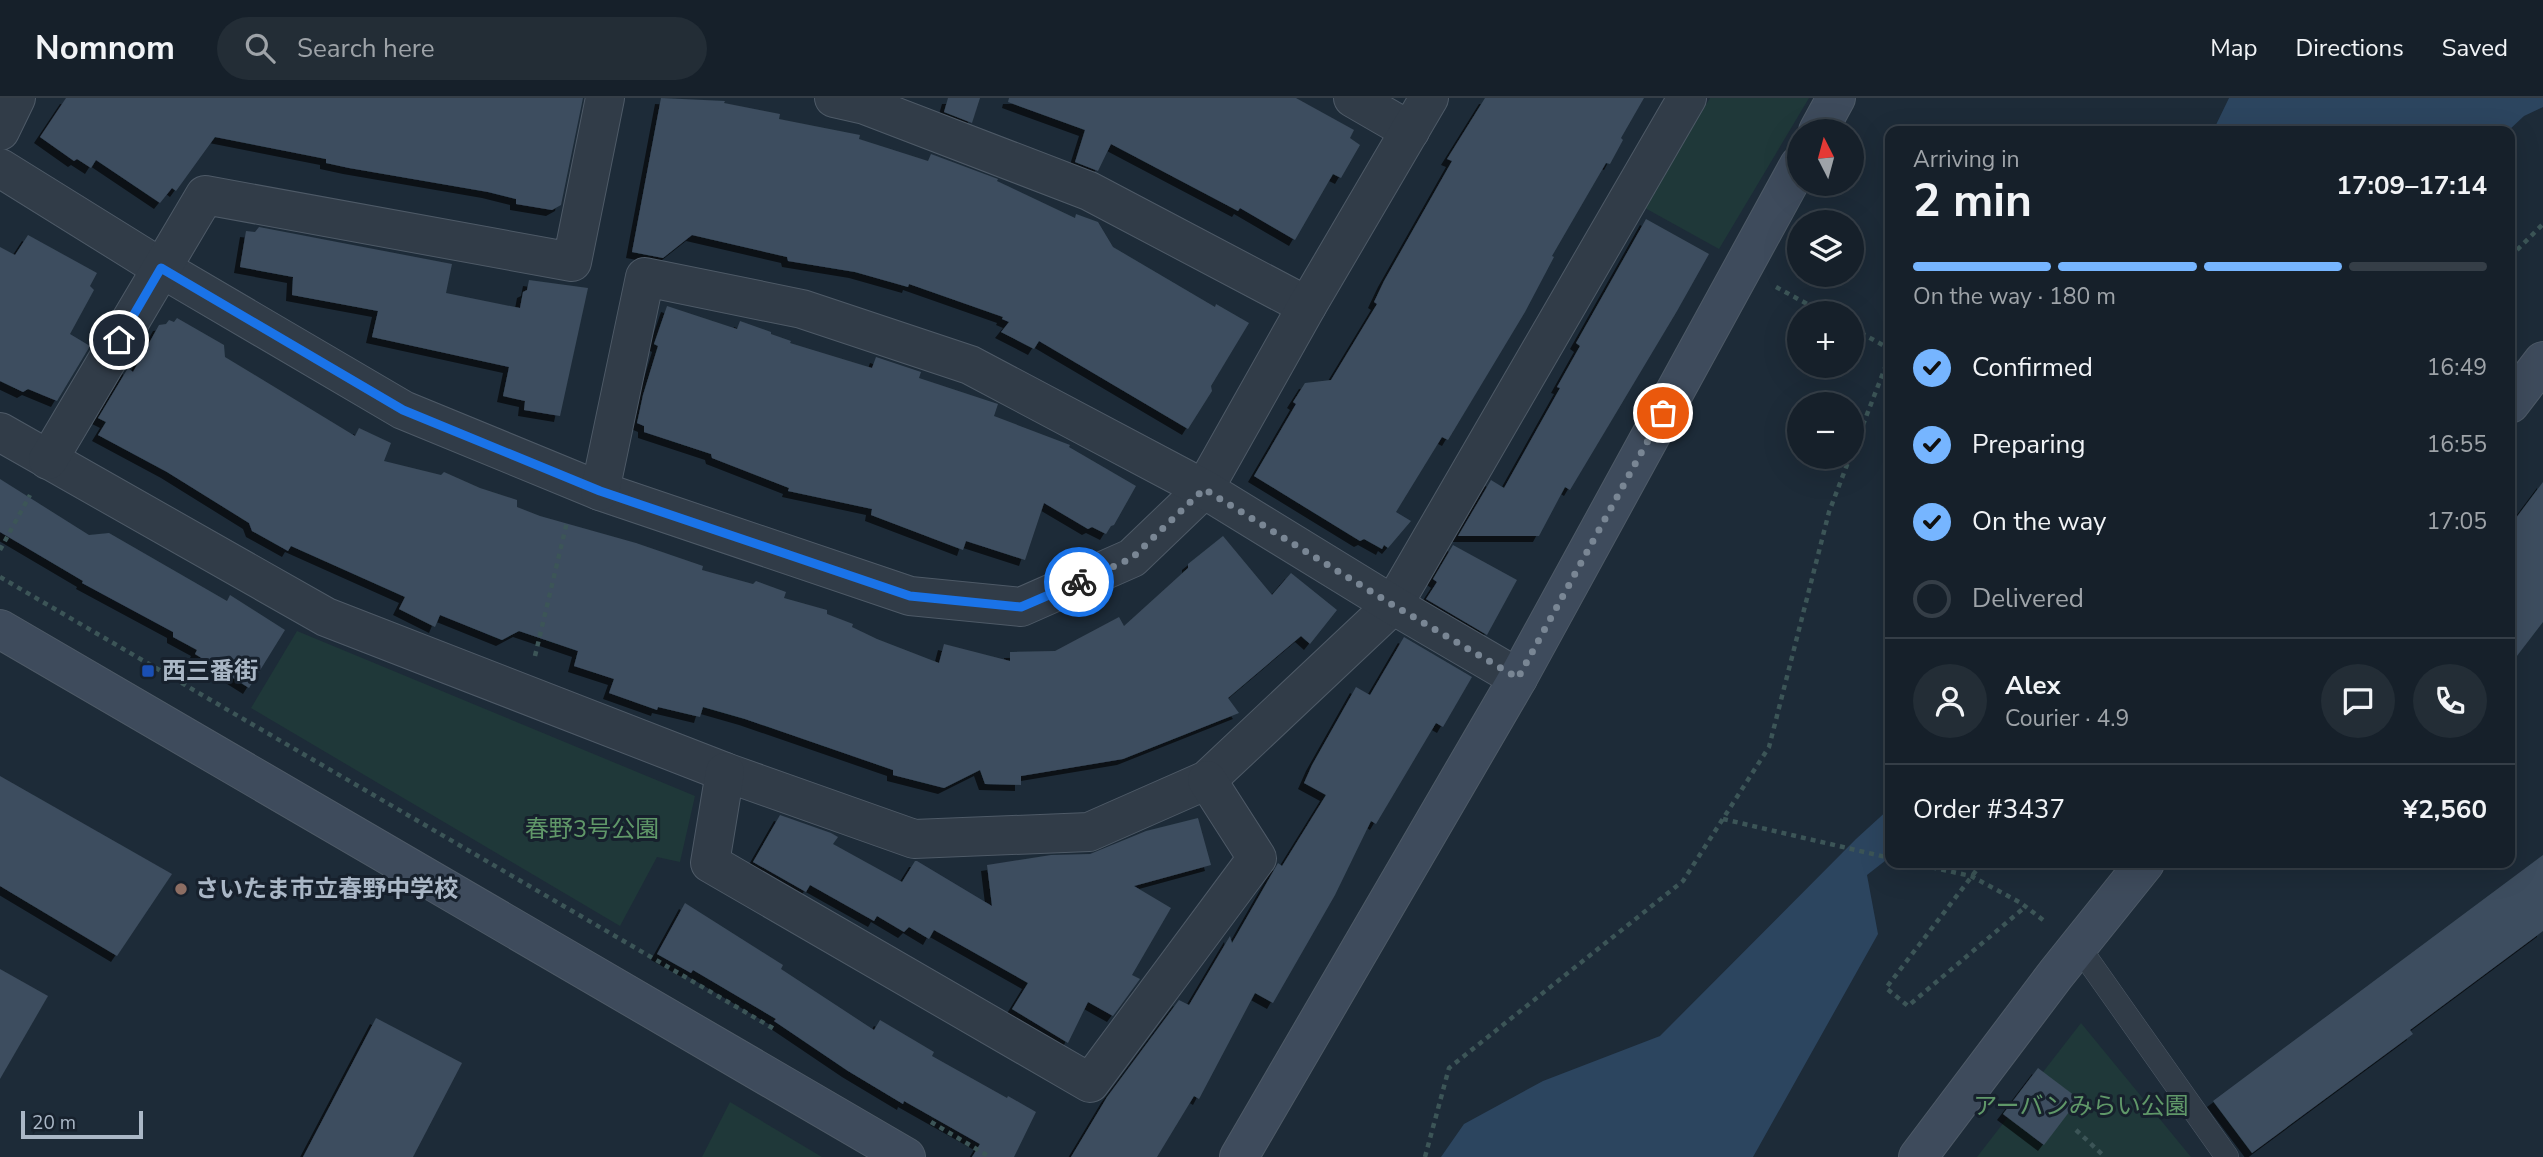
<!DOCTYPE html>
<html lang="en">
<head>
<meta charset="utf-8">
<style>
  :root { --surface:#16202a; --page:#232d36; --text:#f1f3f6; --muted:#9ea3a8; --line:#353e47; --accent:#76b5ff }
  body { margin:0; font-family:"Nunito Sans","Noto Sans JP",sans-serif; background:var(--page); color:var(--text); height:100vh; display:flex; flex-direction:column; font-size:26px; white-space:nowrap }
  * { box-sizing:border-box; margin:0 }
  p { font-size:23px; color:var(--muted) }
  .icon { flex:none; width:38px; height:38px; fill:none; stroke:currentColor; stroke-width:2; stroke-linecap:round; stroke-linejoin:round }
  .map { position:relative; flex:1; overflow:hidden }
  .side { position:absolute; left:1885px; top:28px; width:630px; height:742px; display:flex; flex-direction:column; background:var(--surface); border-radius:14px; box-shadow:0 7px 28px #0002,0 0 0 2px var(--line) }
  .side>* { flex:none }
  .needle { width:46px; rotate:354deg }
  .tools { position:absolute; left:1787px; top:21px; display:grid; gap:14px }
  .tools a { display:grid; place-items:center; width:77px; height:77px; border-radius:50%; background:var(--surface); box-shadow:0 7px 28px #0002,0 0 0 2px var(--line); font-size:35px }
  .scale { position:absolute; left:21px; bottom:18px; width:122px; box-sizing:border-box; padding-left:7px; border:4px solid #aab7c6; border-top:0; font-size:19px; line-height:24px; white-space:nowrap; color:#aab7c6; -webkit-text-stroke:5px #17212d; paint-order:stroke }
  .pin { position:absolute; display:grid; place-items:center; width:60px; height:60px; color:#fff; margin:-30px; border:4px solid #fff; border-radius:50%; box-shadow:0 2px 7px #0007 }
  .courier { position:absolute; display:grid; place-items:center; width:70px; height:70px; margin:-35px; border:5px solid #1a73e8; border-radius:50%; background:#fff; color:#222; box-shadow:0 2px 9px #0007 }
  .overview em { font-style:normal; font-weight:700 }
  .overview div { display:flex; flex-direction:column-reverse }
  .overview { display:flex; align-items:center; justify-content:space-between; height:119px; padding:0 28px }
  h1 { font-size:46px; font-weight:700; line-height:52px }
  .bar { display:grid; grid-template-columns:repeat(4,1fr); gap:10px 7px; align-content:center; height:84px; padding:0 28px }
  .bar i { height:9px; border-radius:5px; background:var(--line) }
  .bar .active { background:var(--accent) }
  .bar p { grid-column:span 4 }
  .line { display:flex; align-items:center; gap:18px; padding:0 28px; border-top:2px solid var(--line) }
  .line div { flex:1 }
  .round { display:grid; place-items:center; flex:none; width:74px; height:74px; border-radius:37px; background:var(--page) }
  ol { padding:0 28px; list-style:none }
  li { display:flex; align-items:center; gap:21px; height:77px }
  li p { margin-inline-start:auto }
  li .icon { padding:7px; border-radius:50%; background:var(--accent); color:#111; stroke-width:4 }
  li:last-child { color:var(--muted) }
  li i { width:38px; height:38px; border:4px solid var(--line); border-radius:50% }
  header { display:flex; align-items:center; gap:42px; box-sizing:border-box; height:98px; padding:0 35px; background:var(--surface); border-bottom:2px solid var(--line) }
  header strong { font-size:33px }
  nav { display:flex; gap:38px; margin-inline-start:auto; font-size:24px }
  .search { width:490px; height:63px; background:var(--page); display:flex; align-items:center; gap:18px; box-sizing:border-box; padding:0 24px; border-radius:38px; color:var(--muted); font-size:26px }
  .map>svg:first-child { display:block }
</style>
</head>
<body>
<header>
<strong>Nomnom</strong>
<div class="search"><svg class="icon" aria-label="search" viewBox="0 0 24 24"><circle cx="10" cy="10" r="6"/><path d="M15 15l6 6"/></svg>Search here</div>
<nav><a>Map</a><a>Directions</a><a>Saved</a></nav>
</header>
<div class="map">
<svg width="2543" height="1059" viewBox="0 0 2543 1059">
  <defs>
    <filter id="shadow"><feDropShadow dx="-6" dy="6" stdDeviation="0" flood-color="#0009"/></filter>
  </defs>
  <rect width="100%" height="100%" fill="#1d2b38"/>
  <g fill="#1f3839">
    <polygon points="1710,0 1809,0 1719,151 1645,110"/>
    <polygon points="297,533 695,698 680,764 657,759 620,828 251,610"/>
    <polygon points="2081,925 2191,1059 1977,1059"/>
    <polygon points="730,1004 822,1059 702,1059"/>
  </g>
  <g fill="#2c455f">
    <polygon points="2229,0 2543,0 2543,9 2524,18 2508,33 2213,33"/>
    <polygon points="1890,710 1890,759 1867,777 1878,836 1753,1059 1441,1059 1464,1026 1543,983 1660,938 1856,741"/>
  </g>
  <g fill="#3d4d5e" filter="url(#shadow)">
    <polygon points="66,0 583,0 561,107 552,112 516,106 516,101 488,94 349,70 326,65 326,61 215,39 176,93 172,90 160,105 96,62 91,70 77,61 74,63 40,39"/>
    <polygon points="661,0 725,3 724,5 780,16 779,21 860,37 859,41 928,63 931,56 998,81 997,83 1075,120 1076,116 1098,124 1113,149 1215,209 1216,206 1249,225 1211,288 1212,293 1188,331 1039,243 1034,251 1001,234 1009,224 1002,221 1003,219 909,186 908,189 855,174 788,163 787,159 692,137 663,160 632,154"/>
    <polygon points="948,0 980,0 972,25 944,14"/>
    <polygon points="1009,0 1296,0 1354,32 1350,40 1360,47 1341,80 1333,76 1295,142 1240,110 1238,113 1111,46 1098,73 1075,64 1085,32 1008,4"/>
    <polygon points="1485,0 1644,0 1621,40 1623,42 1610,66 1606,65 1552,158 1554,159 1525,214 1448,342 1442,339 1396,414 1411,423 1388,450 1384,447 1382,451 1364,441 1360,443 1254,378 1296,306 1293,304 1305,285 1331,282 1377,206 1374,204 1384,183 1452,63 1447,61"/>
    <polygon points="1646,121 1709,156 1677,213 1570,392 1565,389 1539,438 1458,438 1491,382 1504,390 1560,290 1557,289 1580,248 1576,245"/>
    <polygon points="259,129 452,166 446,195 520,210 523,194 527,192 529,182 588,190 560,318 524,312 525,303 503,298 509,269 372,239 378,213 292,197 293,179 240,169 246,133 255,134"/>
    <polygon points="28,137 97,175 90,188 94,192 70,236 90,248 57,303 28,291 23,294 0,283 0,149 15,157"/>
    <polygon points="667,208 737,231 740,223 771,234 771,236 791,243 790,245 872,270 876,259 921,274 919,280 998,306 994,318 1070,347 1069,349 1136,388 1114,427 1111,428 1106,436 1092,429 1088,431 1044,405 1025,462 966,443 963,452 871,417 872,411 788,393 789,390 712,360 711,356 644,334 644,328 637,325 643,297 658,248 654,246"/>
    <polygon points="177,220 224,247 225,259 355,338 359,330 391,345 384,363 441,377 444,374 480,390 517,402 517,409 540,418 636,445 703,468 702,472 753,486 756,483 786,494 784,500 827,512 827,516 853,526 852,529 877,541 939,565 944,546 1010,563 1010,554 1055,553 1119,519 1124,528 1188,470 1188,466 1223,438 1272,497 1291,475 1337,512 1310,546 1301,538 1228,600 1239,615 1123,661 1021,678 1021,687 985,686 980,672 944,690 893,677 893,672 745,621 703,609 700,619 658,609 657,612 609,595 614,581 574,568 578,553 519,533 502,542 440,517 435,529 399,511 405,499 291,448 288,453 252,433 249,425 167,374 98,337 106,324 98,320 128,270 133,274 159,227 166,226 169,222 174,224"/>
    <polygon points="0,381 89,437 109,435 227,503 230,497 285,532 249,590 195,556 197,552 173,539 173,534 82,485 83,483 0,434"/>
    <polygon points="2543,384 2543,524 2510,567 2510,428"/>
    <polygon points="1453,447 1517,482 1487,537 1426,501 1437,484 1433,481"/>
    <polygon points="1404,539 1472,579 1443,629 1436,625 1376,726 1371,723 1335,797 1273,905 1255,895 1199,1001 1194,998 1157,1059 1071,1059 1107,999 1179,902 1189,907 1230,838 1232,845 1278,765 1282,768 1326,697 1304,685 1312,667 1356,589 1370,597"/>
    <polygon points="0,678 172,776 117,858 0,788"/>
    <polygon points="780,717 831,735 838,739 833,746 902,784 915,763 917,763 992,808 987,767 1051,757 1090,756 1146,733 1198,720 1211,767 1134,788 1171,810 1132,877 1140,881 1113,918 1088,904 1068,945 1012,911 1028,885 934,832 929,841 909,829 904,834 877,818 874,823 810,787 806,794 753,764"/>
    <polygon points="2543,757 2543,833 2410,932 2413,936 2252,1055 2213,1003"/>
    <polygon points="685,805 783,867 781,871 874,932 880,922 934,954 932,958 1007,1000 1008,998 1036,1014 1014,1059 972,1059 980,1046 904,1003 903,1006 848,973 774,923 776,921 693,872 691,875 657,856"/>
    <polygon points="0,871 48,898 0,981"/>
    <polygon points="376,920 462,965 413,1059 303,1059"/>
    <polygon points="2038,970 2079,1001 2044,1047 2003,1016"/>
  </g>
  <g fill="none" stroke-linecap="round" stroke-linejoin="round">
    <g stroke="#4e5a67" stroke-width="24">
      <polyline id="lane" points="2078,848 2227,1059"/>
    </g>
    <g stroke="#4e5a67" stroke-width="40">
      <g id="street">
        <polyline points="834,0 865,7 1089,93 1307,208"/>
        <polyline points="1353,0 1410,33"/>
        <polyline points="0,33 16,0"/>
        <polyline points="0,70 161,170 403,312 600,393 910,498 1021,509 1132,460 1204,391 1307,208 1429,0"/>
        <polyline points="0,334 326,519 725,674 914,741 1089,734 1207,682 1393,507 1687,0"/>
        <polyline points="48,362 205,97 572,164 605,0"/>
        <polyline points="600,393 645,179 802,211 970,267 1204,391 1393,507 1518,580"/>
        <polyline points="725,674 710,765 1090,985 1257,760 1207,682"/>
      </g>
    </g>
    <g stroke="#4e5a67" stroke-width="40">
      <g id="secondary">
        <polyline points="1818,33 1836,0"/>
        <polyline points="2510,306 2543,263"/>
        <polyline points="0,531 906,1059"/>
        <polyline points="1239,1059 1518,580 1799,67"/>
        <polyline points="1918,1059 2056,876 2145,765"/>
      </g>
    </g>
    <g stroke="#3c5557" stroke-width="4.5" stroke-dasharray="5 5" stroke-linecap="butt">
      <polyline points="2510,159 2543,126"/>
      <polyline points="1776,189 1824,215"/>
      <polyline points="1852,230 1890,251"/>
      <polyline points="1852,355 1890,257"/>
      <polyline points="0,452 30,397"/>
      <polyline points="0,479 776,932"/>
      <polyline points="535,558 567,424"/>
      <polyline points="1723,721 1890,760"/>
      <polyline points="1912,765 1971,778 2021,805 2047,825"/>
      <polyline points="1982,765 1886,890 1908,908 2025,809"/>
      <polyline points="931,1024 990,1059"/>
      <polyline points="2076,1032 2105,1059"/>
      <polyline points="1425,1059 1449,970 1683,783 1769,649 1829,414 1850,359"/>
    </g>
    <use href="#lane" stroke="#313c48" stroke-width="23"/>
    <use href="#street" stroke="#313c48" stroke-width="38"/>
    <use href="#secondary" stroke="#3e4b5c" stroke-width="38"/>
  </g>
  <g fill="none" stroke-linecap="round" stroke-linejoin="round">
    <polyline stroke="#798694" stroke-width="7" stroke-dasharray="0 12.6" points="1079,484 1132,460 1204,391 1393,507 1518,580 1663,315"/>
    <polyline stroke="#1a73e8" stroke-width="9" points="119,242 161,170 403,312 600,393 910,498 1021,509 1079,484"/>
  </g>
  <rect fill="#1a4fb4" stroke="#17212d" stroke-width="2.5" x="141" y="566" width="14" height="14" rx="3.5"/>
  <circle fill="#8d6e63" stroke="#17212d" stroke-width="2.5" cx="181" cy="791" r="7"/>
  <g text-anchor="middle" stroke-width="6" stroke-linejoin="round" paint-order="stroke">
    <g font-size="24" font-weight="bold" fill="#aab7c6" stroke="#17212d" text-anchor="start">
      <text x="162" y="581">西三番街</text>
      <text x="195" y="799">さいたま市立春野中学校</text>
    </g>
    <g font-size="24" fill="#609869" stroke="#17212d">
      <text x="592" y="739">春野3号公園</text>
      <text x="2081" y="1016">アーバンみらい公園</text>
    </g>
  </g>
</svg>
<div class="tools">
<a><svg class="needle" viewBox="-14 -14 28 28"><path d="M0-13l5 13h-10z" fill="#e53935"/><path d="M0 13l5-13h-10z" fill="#9ea3a8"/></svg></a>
<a><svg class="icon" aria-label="layers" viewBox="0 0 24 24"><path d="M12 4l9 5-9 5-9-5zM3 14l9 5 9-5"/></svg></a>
<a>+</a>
<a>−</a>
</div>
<div class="scale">20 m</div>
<div class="pin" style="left:1663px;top:315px;background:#ea580c"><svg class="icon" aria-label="bag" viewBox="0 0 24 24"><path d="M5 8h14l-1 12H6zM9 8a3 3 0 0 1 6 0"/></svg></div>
<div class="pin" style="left:119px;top:242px;background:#1f2937"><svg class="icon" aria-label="home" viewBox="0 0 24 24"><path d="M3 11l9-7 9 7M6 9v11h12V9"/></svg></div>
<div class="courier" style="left:1079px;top:484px"><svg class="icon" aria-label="bike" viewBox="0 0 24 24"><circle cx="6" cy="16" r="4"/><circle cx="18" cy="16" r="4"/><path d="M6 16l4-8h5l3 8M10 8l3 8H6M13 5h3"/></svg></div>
<section class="side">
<div class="overview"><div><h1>2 min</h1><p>Arriving in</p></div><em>17:09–17:14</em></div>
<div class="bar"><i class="active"></i><i class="active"></i><i class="active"></i><i></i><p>On the way · 180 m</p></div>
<ol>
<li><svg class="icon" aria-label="check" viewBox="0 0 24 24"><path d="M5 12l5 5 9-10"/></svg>Confirmed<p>16:49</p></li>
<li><svg class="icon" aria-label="check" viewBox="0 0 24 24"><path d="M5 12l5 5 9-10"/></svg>Preparing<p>16:55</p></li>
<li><svg class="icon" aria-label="check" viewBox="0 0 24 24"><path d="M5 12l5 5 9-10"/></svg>On the way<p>17:05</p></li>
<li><i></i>Delivered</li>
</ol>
<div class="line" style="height:126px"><a class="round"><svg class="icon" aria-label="person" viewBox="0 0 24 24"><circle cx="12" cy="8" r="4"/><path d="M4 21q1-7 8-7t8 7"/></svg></a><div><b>Alex</b><p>Courier · 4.9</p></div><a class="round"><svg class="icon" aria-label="chat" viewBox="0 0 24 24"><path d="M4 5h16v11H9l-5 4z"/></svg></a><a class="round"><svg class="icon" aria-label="phone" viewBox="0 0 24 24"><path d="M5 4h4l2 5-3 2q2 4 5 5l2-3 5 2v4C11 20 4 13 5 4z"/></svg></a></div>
<div class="line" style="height:91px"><div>Order #3437</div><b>¥2,560</b></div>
</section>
</div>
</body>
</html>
